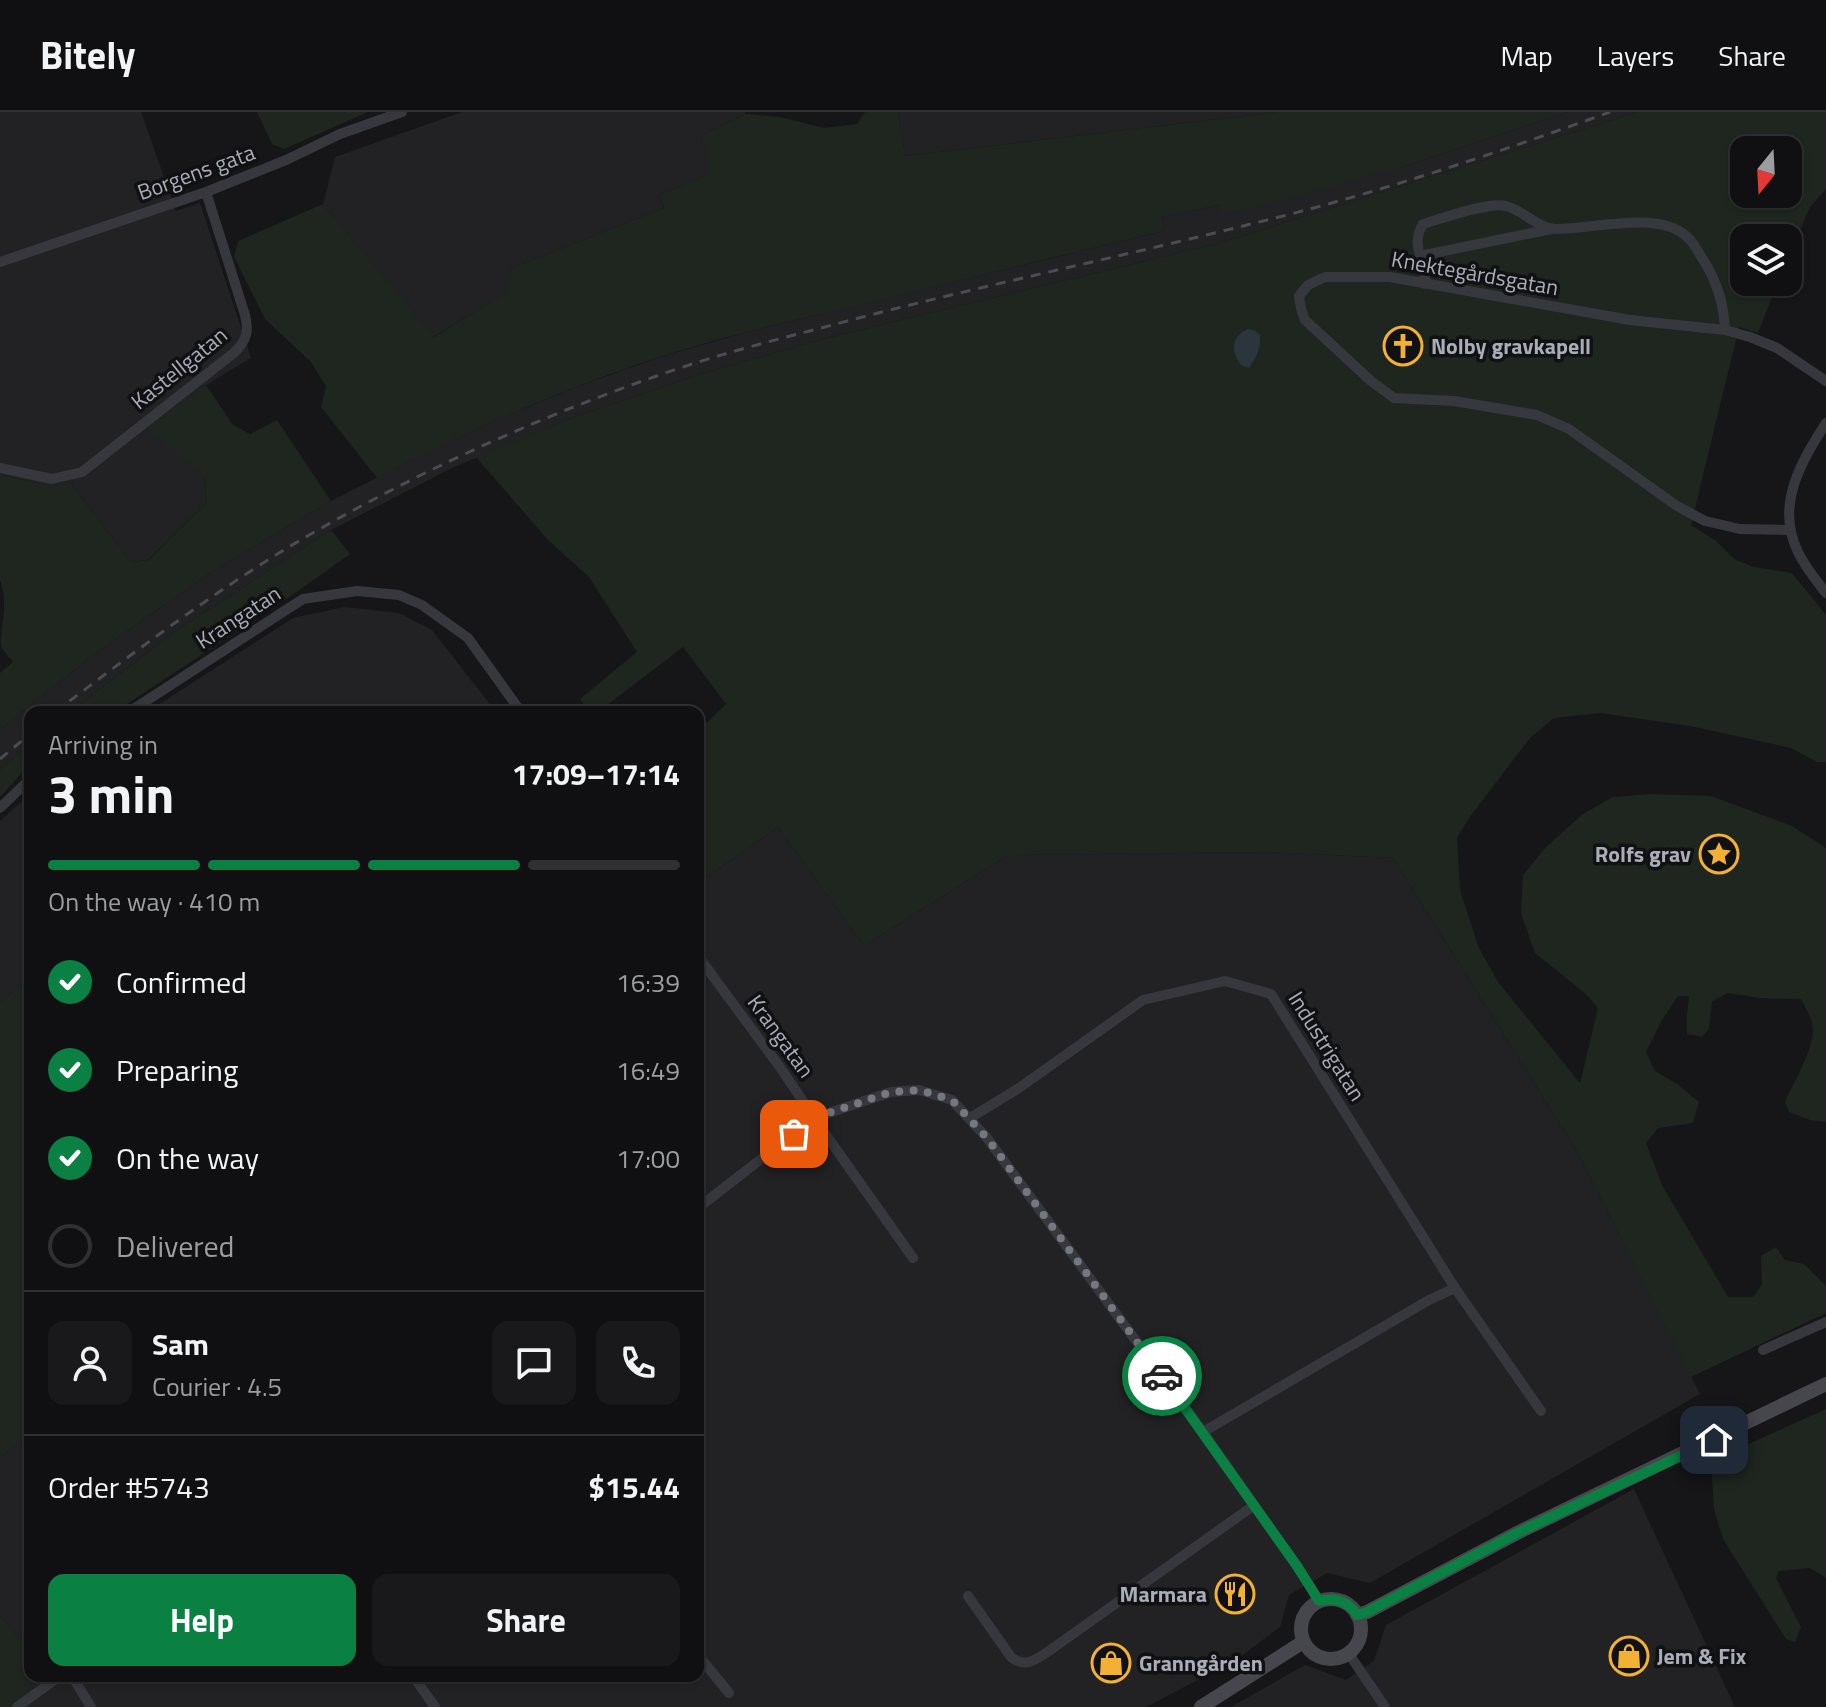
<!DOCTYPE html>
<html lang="en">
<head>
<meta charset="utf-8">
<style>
  :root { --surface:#101012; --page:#19191b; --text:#f1f3f6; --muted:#9c9d9f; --line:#303032; --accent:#0b8043 }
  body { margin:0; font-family:"Titillium Web",sans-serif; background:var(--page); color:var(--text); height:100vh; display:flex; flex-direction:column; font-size:30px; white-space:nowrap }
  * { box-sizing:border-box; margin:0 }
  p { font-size:26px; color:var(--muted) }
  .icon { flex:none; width:44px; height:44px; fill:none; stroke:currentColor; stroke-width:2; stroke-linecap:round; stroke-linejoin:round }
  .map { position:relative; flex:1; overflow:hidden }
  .drawer { position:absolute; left:24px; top:594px; width:680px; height:976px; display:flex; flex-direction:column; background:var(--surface); border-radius:16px; box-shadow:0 2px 6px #0004,0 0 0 2px var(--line) }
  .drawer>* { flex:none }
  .needle { width:52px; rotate:198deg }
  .tools { position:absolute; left:1730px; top:24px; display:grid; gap:16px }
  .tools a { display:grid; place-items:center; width:72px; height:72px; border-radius:16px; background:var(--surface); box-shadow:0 2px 6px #0004,0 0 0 2px var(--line); font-size:40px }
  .pin { position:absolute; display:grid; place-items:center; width:68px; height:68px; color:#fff; margin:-34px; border-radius:16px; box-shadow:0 4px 12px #0006 }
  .courier { position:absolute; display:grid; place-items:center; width:80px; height:80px; margin:-40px; border:6px solid #0b8043; border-radius:50%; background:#fff; color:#222; box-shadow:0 2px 10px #0007 }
  .summary em { font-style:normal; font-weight:700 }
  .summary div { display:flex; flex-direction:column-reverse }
  .summary { display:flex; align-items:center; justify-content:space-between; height:136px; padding:0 24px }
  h1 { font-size:52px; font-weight:700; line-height:60px }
  .bar { display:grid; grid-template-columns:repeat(4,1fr); gap:12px 8px; align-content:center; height:96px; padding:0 24px }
  .bar i { height:10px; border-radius:6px; background:var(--line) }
  .bar .current { background:var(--accent) }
  .bar p { grid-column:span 4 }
  .line { display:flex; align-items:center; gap:20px; padding:0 24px; border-top:2px solid var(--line) }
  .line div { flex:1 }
  .round { display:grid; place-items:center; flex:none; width:84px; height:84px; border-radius:16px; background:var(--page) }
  ol { padding:0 24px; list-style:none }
  li { display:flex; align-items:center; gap:24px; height:88px }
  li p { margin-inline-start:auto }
  li .icon { padding:8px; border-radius:50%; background:var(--accent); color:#fff; stroke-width:4 }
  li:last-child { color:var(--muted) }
  li i { width:44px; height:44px; border:4px solid var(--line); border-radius:50% }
  .cta { display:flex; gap:16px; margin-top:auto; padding:16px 24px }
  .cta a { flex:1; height:92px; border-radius:16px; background:var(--accent); color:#fff; font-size:32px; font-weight:700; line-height:92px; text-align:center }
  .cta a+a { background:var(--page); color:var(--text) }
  header { display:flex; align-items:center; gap:48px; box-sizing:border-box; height:112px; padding:0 40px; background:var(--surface); border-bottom:2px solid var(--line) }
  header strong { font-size:38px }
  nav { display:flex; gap:44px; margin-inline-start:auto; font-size:28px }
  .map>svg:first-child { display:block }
</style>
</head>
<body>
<header>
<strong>Bitely</strong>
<nav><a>Map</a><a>Layers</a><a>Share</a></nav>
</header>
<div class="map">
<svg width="1826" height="1595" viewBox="0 0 1826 1595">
  <rect width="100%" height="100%" fill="#161618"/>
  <g fill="#222225">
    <polygon points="0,0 141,0 176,99 200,91 251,246 206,273 204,363 207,390 148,448 131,450 71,372 51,374 0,363"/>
    <polygon points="462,0 745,0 746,2 701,24 712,61 659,83 664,96 512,156 508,180 433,225 323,92 335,45"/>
    <polygon points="898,0 1279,0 905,44"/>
    <polygon points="1569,0 1638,0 1220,131 827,226 700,262 572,306 452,356 331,418 177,518 70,600 30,600 30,632 0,658 0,618 93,543 213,459 331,389 431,338 505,304 579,274 660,245 751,219 1164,119 1162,105 1405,54"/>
    <polygon points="344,495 399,501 432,518 496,600 147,600 293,506"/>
    <polygon points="30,682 30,864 0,892 0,709"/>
    <polygon points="778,715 864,834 1008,743 1265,740 1393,746 1577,1039 1700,1282 1370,1471 1327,1461 1289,1483 1280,1515 1236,1548 1146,1595 21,1595 34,1564 698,1564 698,771"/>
    <polygon points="30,1320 30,1542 29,1538 0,1503 0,1346"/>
    <polygon points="1634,1377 1734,1593 1731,1595 1231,1595 1305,1553 1346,1568 1374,1549 1386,1513"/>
  </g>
  <g fill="#1e261f" fill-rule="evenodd">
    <polygon points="257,0 368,0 284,37 272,32"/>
    <path d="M 865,0 L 898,0 L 905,44 L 1279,0 L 1569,0 L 1405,54 L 1255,96 L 1222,102 L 1219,93 L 1162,105 L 1164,119 C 1064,143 964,167 864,192 C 796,208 727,223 660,245 C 562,277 467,319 377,366 L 321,295 L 326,274 L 311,250 L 265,207 L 234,145 L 238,129 L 323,92 L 434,225 L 507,180 L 512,156 L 664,96 L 659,83 L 711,61 L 701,24 L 746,2 L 780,5 L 824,16 L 857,12 Z"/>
    <path d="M 1638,0 L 1826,0 L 1826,77 L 1810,95 L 1788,146 L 1788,126 L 1744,126 L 1744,170 L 1778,170 L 1758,221 L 1739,215 L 1691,413 L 1716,429 L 1734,447 L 1754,455 L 1792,461 L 1826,503 L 1826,650 L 1817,650 L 1791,636 L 1690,614 L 1600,601 L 1554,606 L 1530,626 L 1469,706 L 1457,726 L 1460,778 L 1479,836 L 1498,870 L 1580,971 L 1598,896 L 1586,882 L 1535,841 L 1521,801 L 1523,763 L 1547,734 L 1583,702 L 1613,685 L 1651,682 L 1711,684 L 1792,714 L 1826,736 L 1826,1010 L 1810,1008 L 1789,1000 L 1785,990 C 1793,970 1818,932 1812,911 C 1810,903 1805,895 1801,887 L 1760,886 L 1727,881 L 1712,890 L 1709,917 L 1702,925 L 1687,922 L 1687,901 L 1689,884 L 1678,884 L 1662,908 L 1646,940 L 1655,959 L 1677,972 L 1699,990 L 1693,1011 L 1658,1016 L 1646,1031 L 1662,1073 L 1728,1185 L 1753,1185 L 1762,1172 L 1761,1144 L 1776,1135 L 1785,1148 L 1804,1152 L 1826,1174 L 1826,1201 L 1691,1265 L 1577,1039 L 1393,746 L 1265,740 L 1008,743 L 864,834 L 778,715 L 698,771 L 698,619 L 726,592 L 683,535 L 598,600 L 589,600 L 580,587 L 637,540 L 589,465 L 548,428 L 476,345 L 572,306 L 700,262 L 827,226 L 1220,131 ZM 1744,38 L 1788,38 L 1788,82 L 1744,82 Z"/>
    <path d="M 206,273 L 233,313 L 250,322 L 277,308 L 331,389 L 213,459 L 93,543 L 0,618 L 0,561 L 13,550 C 9,545 3,539 1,534 C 0,515 9,492 0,468 L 0,363 L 51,374 L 71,372 L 131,450 L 149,448 L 207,390 L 204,362 L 146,317 Z"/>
    <polygon points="331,418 350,442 298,479 115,600 70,600 177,518"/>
    <polygon points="30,632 30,656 22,661 0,685 0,658"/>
    <polygon points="30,864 30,1320 0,1346 0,892"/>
    <polygon points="1826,1297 1826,1466 1810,1456 1779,1459 1776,1466 1801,1515 1795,1530 1786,1527 1723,1427 1714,1397 1711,1349"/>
    <polygon points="0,1503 29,1538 30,1564 34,1565 21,1595 0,1595"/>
  </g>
  <path fill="#2c353c" d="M 1248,217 L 1255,219 L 1260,223 C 1261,236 1256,246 1249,256 L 1241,253 C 1231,240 1231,224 1248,217 Z"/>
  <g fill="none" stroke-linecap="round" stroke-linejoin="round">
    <g stroke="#37383d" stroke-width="10">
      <polyline points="1420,144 1551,117"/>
      <polyline points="0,150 206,80 286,48 340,22 402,0"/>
      <path d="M 1425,172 C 1427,148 1409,135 1423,112 C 1440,107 1490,89 1506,94 C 1523,98 1537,116 1555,117 C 1592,118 1664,95 1691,129 C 1696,135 1700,143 1704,149 C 1717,170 1724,194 1725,218"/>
      <path d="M 1826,311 C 1801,350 1775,393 1798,440 C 1805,455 1816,468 1826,481"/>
      <path d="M 0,356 L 52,367 L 82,360 L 235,240 C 247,227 249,220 245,203 L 206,80"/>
      <polyline points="1790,418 1740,417 1705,409 1677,394 1569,317 1537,303 1454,289 1394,286 1371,269 1305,208 1301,197 1299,184 1308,173 1325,165 1390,165 1630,208 1725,218 1750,225 1777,236 1826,269"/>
      <polyline points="129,600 303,487 357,479 399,483 422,493 468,526 521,600"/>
      <polyline points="0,696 30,667"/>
      <polyline points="698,844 782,958 814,1006 913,1146"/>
      <polyline points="970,1006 1019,976 1143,888 1225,869 1271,882 1455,1176 1541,1299"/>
      <polyline points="698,1096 814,1006 891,980 919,978 952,988 987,1026 1203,1320 1297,1454 1319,1489"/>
      <polyline points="1763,1238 1826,1210"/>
      <polyline points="1203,1320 1429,1188 1455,1176"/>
      <path d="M 968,1484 L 1011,1545 C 1026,1557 1036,1547 1049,1539 L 1253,1394"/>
      <polyline points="1349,1542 1385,1595"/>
      <polyline points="698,1543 729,1581"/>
      <polyline points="72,1564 91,1595"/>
      <polyline points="413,1564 435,1595"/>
      <polyline points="17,1595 60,1564"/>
    </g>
    <g stroke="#45474d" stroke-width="14">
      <circle cx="1331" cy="1517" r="30"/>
      <polyline points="1357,1503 1367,1500 1519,1420 1826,1272"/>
      <polyline points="1201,1595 1303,1530"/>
    </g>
    <g stroke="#4a4c52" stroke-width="3" stroke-dasharray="10 8" stroke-linecap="butt">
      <path d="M 55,600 C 136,539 217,477 304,426 C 426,355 556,297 689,253 C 738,237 787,225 836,212 C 975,175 1116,146 1255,111 C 1375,82 1494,42 1610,0"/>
      <polyline points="0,647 30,622"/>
    </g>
  </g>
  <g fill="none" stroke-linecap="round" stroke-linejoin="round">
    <polyline stroke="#757880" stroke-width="8" stroke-dasharray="0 14.4" points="794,1022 814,1006 891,980 919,978 952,988 987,1026 1162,1264"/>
    <path stroke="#0b8043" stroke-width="10" d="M 1162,1264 L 1297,1454 L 1319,1489 C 1335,1485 1348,1489 1357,1503 L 1367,1500 L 1519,1420 L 1714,1328"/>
  </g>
  <defs>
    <g id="church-ring" transform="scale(2)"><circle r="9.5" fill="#111113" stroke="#f2b134" stroke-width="1.5"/><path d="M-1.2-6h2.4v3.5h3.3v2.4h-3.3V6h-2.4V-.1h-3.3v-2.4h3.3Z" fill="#f2b134"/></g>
    <g id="sight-ring" transform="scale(2)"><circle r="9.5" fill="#111113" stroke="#f2b134" stroke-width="1.5"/><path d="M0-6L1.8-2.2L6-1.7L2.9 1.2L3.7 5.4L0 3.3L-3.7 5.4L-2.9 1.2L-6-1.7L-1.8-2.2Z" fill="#f2b134"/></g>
    <g id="restaurant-ring" transform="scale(2)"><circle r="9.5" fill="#111113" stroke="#f2b134" stroke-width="1.5"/><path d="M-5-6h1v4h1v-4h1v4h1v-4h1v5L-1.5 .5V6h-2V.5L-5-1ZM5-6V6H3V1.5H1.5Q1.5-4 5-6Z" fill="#f2b134"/></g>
    <g id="shop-ring" transform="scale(2)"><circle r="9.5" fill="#111113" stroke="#f2b134" stroke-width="1.5"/><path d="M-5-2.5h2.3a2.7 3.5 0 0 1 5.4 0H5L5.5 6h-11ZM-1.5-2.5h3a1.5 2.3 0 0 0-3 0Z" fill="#f2b134"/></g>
  </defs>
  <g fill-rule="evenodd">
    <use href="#church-ring" x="1403" y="234"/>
    <use href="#sight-ring" x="1719" y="742"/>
    <use href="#restaurant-ring" x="1235" y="1482"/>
    <use href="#shop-ring" x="1629" y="1544"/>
    <use href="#shop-ring" x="1111" y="1551"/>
  </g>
  <g text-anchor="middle" stroke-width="7" stroke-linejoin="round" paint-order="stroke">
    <g font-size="22" fill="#a8adb8" stroke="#111113">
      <text transform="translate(196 60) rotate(-20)" y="8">Borgens gata</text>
      <text transform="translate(1475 161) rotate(10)" y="8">Knektegårdsgatan</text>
      <text transform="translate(179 256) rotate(-39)" y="8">Kastellgatan</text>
      <text transform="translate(238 505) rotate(-33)" y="8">Krangatan</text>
      <text transform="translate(781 924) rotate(54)" y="8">Krangatan</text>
      <text transform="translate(1327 934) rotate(58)" y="8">Industrigatan</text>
    </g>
    <g font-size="22" font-weight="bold" fill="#a8adb8" stroke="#111113" text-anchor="start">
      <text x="1431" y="242">Nolby gravkapell</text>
      <text x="1691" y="750" text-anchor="end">Rolfs grav</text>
      <text x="1207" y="1490" text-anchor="end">Marmara</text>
      <text x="1657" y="1552">Jem &amp; Fix</text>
      <text x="1139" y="1559">Granngården</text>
    </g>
  </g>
</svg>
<div class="tools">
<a><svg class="needle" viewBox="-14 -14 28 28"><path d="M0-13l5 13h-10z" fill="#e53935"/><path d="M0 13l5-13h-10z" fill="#9c9d9f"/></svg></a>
<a><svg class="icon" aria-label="layers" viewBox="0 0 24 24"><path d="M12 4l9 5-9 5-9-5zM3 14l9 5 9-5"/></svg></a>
</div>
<div class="pin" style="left:794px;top:1022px;background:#ea580c"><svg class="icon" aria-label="bag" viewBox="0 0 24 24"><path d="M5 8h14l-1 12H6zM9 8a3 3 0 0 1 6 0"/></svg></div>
<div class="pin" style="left:1714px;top:1328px;background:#1f2937"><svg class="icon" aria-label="home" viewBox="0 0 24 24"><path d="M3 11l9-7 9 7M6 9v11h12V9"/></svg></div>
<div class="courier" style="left:1162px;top:1264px"><svg class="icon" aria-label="car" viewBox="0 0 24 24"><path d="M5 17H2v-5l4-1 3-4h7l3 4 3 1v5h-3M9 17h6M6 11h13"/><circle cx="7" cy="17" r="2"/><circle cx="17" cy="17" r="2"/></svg></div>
<section class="drawer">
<div class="summary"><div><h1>3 min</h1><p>Arriving in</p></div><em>17:09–17:14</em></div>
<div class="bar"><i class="current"></i><i class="current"></i><i class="current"></i><i></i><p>On the way · 410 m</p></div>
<ol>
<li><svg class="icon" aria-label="check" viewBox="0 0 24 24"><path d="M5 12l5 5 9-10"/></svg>Confirmed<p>16:39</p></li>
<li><svg class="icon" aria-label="check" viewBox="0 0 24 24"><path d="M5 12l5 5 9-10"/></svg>Preparing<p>16:49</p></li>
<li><svg class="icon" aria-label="check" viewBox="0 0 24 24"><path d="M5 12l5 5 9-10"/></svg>On the way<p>17:00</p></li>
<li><i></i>Delivered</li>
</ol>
<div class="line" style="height:144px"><a class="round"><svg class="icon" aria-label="person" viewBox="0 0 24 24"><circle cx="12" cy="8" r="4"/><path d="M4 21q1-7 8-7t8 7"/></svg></a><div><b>Sam</b><p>Courier · 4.5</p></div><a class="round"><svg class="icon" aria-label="chat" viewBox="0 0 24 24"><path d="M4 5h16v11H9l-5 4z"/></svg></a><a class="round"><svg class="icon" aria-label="phone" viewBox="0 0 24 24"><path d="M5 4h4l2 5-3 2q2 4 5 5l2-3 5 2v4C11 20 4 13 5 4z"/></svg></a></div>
<div class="line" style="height:104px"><div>Order #5743</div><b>$15.44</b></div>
<div class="cta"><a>Help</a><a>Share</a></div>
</section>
</div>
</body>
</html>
